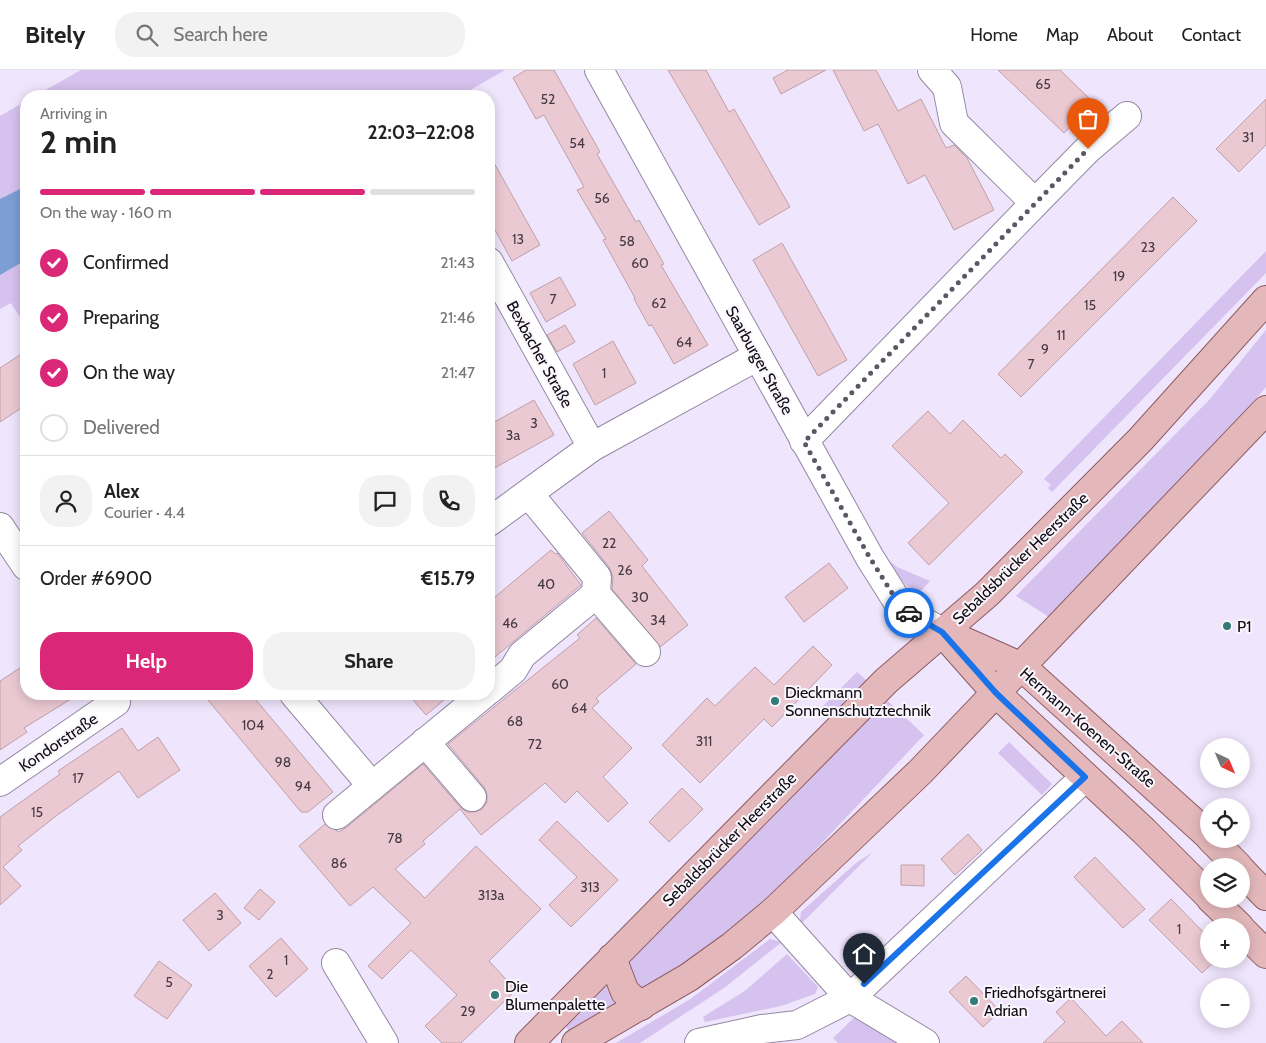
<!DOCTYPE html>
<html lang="en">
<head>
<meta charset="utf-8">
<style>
  :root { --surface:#fff; --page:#f2f2f2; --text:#222; --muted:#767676; --line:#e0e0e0; --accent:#db2777 }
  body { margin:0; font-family:Cabin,sans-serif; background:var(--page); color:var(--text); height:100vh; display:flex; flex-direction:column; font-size:19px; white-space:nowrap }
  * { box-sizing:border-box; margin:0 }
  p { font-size:16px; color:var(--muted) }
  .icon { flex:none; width:28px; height:28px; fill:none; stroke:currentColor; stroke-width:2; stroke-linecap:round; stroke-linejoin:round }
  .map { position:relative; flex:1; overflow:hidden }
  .drawer { position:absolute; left:20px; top:20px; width:475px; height:610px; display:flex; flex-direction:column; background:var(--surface); border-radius:20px; box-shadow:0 2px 12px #0003 }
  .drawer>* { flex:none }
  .needle { width:32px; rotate:136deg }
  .tools { position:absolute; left:1200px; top:668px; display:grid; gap:10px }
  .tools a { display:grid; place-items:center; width:50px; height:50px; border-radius:50%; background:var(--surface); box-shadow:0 2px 12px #0003; font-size:25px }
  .pin { position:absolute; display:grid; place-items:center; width:42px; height:42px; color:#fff; margin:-51px -21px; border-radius:50% 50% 50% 0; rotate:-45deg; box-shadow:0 0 5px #0007 }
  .pin .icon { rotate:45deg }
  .courier { position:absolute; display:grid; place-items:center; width:50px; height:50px; margin:-25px; border:4px solid #1a73e8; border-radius:50%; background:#fff; color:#222; box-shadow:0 1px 6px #0007 }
  .summary em { font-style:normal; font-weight:700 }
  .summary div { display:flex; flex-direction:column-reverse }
  .summary { display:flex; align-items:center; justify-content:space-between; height:85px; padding:0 20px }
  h1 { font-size:32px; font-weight:700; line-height:38px }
  .bar { display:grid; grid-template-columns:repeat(4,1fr); gap:8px 5px; align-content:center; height:60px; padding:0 20px }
  .bar i { height:6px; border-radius:4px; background:var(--line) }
  .bar .on { background:var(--accent) }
  .bar p { grid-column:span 4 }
  .line { display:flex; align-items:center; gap:12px; padding:0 20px; border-top:1px solid var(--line) }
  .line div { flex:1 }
  .round { display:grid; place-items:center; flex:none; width:52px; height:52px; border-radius:20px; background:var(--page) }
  ol { padding:0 20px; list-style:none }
  li { display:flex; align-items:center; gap:15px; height:55px }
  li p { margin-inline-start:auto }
  li .icon { padding:5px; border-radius:50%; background:var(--accent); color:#fff; stroke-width:4 }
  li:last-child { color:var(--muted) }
  li i { width:28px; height:28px; border:2px solid var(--line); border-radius:50% }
  .cta { display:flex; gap:10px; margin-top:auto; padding:10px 20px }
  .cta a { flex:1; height:58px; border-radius:20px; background:var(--accent); color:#fff; font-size:20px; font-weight:700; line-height:58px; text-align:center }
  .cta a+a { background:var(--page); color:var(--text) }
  header { display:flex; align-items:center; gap:30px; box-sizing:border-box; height:70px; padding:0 25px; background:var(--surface); border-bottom:1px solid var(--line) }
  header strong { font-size:24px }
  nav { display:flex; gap:28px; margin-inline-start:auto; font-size:18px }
  .search { width:350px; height:45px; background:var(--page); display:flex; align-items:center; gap:12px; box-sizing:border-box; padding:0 18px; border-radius:20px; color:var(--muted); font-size:19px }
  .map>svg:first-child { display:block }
</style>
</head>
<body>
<header>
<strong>Bitely</strong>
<div class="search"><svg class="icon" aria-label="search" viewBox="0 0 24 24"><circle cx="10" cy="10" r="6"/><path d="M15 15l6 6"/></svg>Search here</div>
<nav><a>Home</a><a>Map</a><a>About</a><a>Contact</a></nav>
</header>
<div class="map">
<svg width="1266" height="973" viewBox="0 0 1266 973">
  <rect width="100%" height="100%" fill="#efe5fc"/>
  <g fill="#d6c2ee">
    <polygon points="81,0 505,0 460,26 35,26"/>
    <polygon points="26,31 26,257 11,233 0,239 0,46"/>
    <polygon points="1266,181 1266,203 1052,422 1048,418 1051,415 1044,409"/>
    <polygon points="1266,260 1266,317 1208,385 1049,547 1016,526 1210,329"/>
    <polygon points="888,490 897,497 930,511 918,524 905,514 885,491"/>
    <polygon points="857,602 868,612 834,645 820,639"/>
    <polygon points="888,631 924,665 771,827 712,877 645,920 636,918 626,903 631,890 874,640"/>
    <polygon points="1009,672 1052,714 1042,725 998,683"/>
    <polygon points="873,782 799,856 801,842 856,793"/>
    <polygon points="770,869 782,872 724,918 640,973 616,973 692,928"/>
    <polygon points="787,884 818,917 815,924 781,936 705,952 703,947 746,920"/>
    <polygon points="608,909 622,934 570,963 563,952"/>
    <polygon points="867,935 932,973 838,973 833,968"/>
  </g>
  <polygon fill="#7c9fd3" points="26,116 26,190 0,205 0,129"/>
  <g fill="#ebc9d2" stroke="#bf9fa8">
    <polygon points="526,0 554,0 600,82 597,84 636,152 639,150 664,194 661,195 708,275 674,294 652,255 649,256 634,229 635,228 603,170 606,169 577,120 584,117 544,45 536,49 513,8"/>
    <polygon points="668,0 706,0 729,42 734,39 790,137 759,155"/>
    <polygon points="788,0 826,0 781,24 773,8"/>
    <polygon points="833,0 876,0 898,41 921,29 946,78 954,75 967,88 994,140 954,160 925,105 908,114 878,54 864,61"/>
    <polygon points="998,0 1060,0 1093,32 1064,63"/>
    <polygon points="1266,29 1266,75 1239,102 1216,79"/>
    <polygon points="489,84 540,175 512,191 489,149"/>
    <polygon points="1173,127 1197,151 1021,327 998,304"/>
    <polygon points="782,173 847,290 818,306 753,190"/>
    <polygon points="560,207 576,235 546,252 530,223"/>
    <polygon points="565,255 575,272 557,282 547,265"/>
    <polygon points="613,271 636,313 595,335 573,294"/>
    <polygon points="26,281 26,335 0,352 0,298"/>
    <polygon points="534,330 554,365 489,401 489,355"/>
    <polygon points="928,341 950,364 963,350 1001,388 1005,384 1023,402 929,495 908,473 949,433 892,376"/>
    <polygon points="609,441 648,490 642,496 688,555 660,577 612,519 613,507 609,497 582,463"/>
    <polygon points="551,480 555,484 557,483 581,515 489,592 489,532"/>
    <polygon points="829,493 848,518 804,552 785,527"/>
    <polygon points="596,548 636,594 596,628 599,632 592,638 632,678 603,707 628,733 608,752 577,721 565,733 545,713 481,765 460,739 423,771 425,774 395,799 425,828 476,776 541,839 489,891 516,920 461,973 442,973 425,956 457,925 411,880 382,909 368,896 411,853 373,817 350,836 299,776 325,754 339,762 347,757 423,694 460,737 467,742 475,742 482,739 487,732 487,724 484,717 448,674 580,568 577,565"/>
    <polygon points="813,576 832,595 772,657 764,649 700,713 662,675 707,628 715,636 755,597 774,615"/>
    <polygon points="26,594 26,624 79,624 24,658 27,662 0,680 0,611"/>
    <polygon points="203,624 251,624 333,722 308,742 301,742"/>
    <polygon points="408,624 451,624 426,645"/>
    <polygon points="122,658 138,681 158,667 180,700 138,728 119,701 56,746 18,776 22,780 3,797 21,816 0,835 0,747 60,704 58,701"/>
    <polygon points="682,718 703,739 669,772 649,752"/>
    <polygon points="557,751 618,810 571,857 549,835 577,807 539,770"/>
    <polygon points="968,764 982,780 955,805 941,789"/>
    <polygon points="1095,787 1145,839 1123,858 1074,807"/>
    <polygon points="901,795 924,795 924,816 901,815"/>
    <polygon points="260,819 275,832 259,850 244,838"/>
    <polygon points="215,823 241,853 209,881 183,850"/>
    <polygon points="1171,829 1209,868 1209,889 1217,889 1202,903 1149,850"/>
    <polygon points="281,868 308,899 276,927 249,896"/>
    <polygon points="159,891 192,915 167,949 134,926"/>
    <polygon points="966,906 1000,941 983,957 949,922"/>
    <polygon points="1071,928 1106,966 1122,951 1143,973 1043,973 1065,952 1056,942"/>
  </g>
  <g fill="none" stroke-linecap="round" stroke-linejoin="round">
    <g stroke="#9488a2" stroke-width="30">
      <g id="minor">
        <polyline points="599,0 870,488 899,534 908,543 942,562"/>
        <polyline points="932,0 947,17 954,53 1035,133"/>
        <polyline points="489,192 592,377"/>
        <polyline points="804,371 1035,133 1088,79 1127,46"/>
        <polyline points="489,452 592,377 758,286"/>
        <polyline points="0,457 26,496"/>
        <polyline points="596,524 646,582"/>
        <polyline points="489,620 513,600 522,585 596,524 597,507 529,424"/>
        <polyline points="294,624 372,716"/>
        <polyline points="425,672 472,727"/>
        <polyline points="0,712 116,632 111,624"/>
        <polyline points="337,745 484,624"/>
        <polyline points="773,842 850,928 925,973"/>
        <polyline points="336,893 384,973"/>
        <polyline points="699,973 762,959 797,955 850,928 1085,707"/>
      </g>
    </g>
    <g stroke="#8d5c62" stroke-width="30">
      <g id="major">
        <polyline points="942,562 996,623 1144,761 1209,826"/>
        <polyline points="950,565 1022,597 1209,766"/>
        <polyline points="1211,769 1238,796"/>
        <polyline points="1241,800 1266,826"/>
        <polyline points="1211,829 1239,856"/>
        <polyline points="1241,859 1266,884"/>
        <polyline points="612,888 625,922 641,936"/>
        <polyline points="529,973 886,611 987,524 1140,370 1266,230"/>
        <polyline points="576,973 689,907 732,876 773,842 920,702 1266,340"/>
      </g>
    </g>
    <use href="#minor" stroke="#fff" stroke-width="28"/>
    <use href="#major" stroke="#e4b8bb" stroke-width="28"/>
  </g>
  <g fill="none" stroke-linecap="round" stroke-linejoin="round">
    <polyline stroke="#5d5664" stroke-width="5" stroke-dasharray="0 9" points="909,543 899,534 870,488 804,372 1088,79"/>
    <polyline stroke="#1a73e8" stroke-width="6" points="864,914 1085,707 996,623 942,562 909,543"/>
  </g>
  <g fill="#327b78" stroke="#f9f6fc" stroke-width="2">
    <circle cx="1227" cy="556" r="5"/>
    <circle cx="775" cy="631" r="5"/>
    <circle cx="495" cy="925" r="5"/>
    <circle cx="974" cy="931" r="5"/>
  </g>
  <g text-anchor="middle" stroke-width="4" stroke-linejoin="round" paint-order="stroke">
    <g font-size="14" fill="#453942">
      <text x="1043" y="19">65</text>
      <text x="548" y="34">52</text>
      <text x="1248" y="72">31</text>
      <text x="577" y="78">54</text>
      <text x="602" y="133">56</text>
      <text x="518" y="174">13</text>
      <text x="627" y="176">58</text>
      <text x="1148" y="182">23</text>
      <text x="640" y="198">60</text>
      <text x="1119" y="211">19</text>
      <text x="553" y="234">7</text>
      <text x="659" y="238">62</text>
      <text x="1090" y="240">15</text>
      <text x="1061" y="270">11</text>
      <text x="684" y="277">64</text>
      <text x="1045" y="284">9</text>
      <text x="1031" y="299">7</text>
      <text x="604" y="308">1</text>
      <text x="534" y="358">3</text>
      <text x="513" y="370">3a</text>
      <text x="609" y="478">22</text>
      <text x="625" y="505">26</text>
      <text x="546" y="519">40</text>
      <text x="640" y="532">30</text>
      <text x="658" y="555">34</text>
      <text x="510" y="558">46</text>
      <text x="560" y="619">60</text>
      <text x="579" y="643">64</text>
      <text x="515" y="656">68</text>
      <text x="253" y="660">104</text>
      <text x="704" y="676">311</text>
      <text x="535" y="679">72</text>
      <text x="283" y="697">98</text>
      <text x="78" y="713">17</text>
      <text x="303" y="721">94</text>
      <text x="37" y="747">15</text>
      <text x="395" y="773">78</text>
      <text x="339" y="798">86</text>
      <text x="590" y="822">313</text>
      <text x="491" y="830">313a</text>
      <text x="220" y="850">3</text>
      <text x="1179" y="864">1</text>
      <text x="286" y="895">1</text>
      <text x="270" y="909">2</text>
      <text x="169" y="917">5</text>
      <text x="468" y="946">29</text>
    </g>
    <g font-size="16" fill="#0e0912" stroke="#f9f6fc">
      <text transform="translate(540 284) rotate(61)" y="6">Bexbacher Straße</text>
      <text transform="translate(760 290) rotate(61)" y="6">Saarburger Straße</text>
      <text transform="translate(1020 488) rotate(-44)" y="6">Sebaldsbrücker Heerstraße</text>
      <text transform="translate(1088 657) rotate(41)" y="6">Hermann-Koenen-Straße</text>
      <text transform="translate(58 672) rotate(-34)" y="6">Kondorstraße</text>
      <text transform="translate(729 769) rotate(-45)" y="6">Sebaldsbrücker Heerstraße</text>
    </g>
    <g font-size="16" fill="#0e0912" stroke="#f9f6fc" text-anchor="start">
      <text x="1237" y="562">P1</text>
      <text x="785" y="628">Dieckmann<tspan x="785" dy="18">Sonnenschutztechnik</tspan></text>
      <text x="505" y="922">Die<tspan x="505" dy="18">Blumenpalette</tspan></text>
      <text x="984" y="928">Friedhofsgärtnerei<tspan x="984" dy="18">Adrian</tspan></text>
    </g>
  </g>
</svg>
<div class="tools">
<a><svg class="needle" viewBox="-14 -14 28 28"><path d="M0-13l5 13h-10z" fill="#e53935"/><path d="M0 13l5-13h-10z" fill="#767676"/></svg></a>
<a><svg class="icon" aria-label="locate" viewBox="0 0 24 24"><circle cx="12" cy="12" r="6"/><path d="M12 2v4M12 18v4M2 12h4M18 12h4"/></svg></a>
<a><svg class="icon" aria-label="layers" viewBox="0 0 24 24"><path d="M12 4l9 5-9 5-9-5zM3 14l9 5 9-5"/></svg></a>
<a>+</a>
<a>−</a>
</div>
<div class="pin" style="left:1088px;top:79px;background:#ea580c"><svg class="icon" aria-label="bag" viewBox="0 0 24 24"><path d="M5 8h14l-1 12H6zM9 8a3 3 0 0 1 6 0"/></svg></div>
<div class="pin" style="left:864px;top:914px;background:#1f2937"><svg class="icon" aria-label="home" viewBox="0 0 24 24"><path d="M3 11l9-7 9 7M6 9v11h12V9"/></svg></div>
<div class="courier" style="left:909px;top:543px"><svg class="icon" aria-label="car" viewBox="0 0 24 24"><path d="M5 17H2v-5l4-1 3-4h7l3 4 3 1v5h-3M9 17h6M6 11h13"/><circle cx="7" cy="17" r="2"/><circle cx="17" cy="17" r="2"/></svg></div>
<section class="drawer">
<div class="summary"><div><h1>2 min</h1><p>Arriving in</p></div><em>22:03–22:08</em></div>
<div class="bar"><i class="on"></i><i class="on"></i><i class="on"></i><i></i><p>On the way · 160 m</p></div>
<ol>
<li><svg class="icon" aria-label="check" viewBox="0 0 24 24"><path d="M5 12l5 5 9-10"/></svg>Confirmed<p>21:43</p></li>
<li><svg class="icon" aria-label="check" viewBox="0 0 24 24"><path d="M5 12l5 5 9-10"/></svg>Preparing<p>21:46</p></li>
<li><svg class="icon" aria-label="check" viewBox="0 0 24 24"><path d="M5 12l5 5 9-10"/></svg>On the way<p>21:47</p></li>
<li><i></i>Delivered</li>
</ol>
<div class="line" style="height:90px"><a class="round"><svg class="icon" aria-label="person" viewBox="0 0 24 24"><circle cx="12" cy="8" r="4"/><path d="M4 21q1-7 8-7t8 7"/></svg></a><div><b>Alex</b><p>Courier · 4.4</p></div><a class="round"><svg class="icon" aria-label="chat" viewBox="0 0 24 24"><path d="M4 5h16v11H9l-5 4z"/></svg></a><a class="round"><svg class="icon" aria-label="phone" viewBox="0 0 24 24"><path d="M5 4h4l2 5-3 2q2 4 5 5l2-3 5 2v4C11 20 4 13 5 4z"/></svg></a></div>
<div class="line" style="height:65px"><div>Order #6900</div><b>€15.79</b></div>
<div class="cta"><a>Help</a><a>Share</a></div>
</section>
</div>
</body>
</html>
